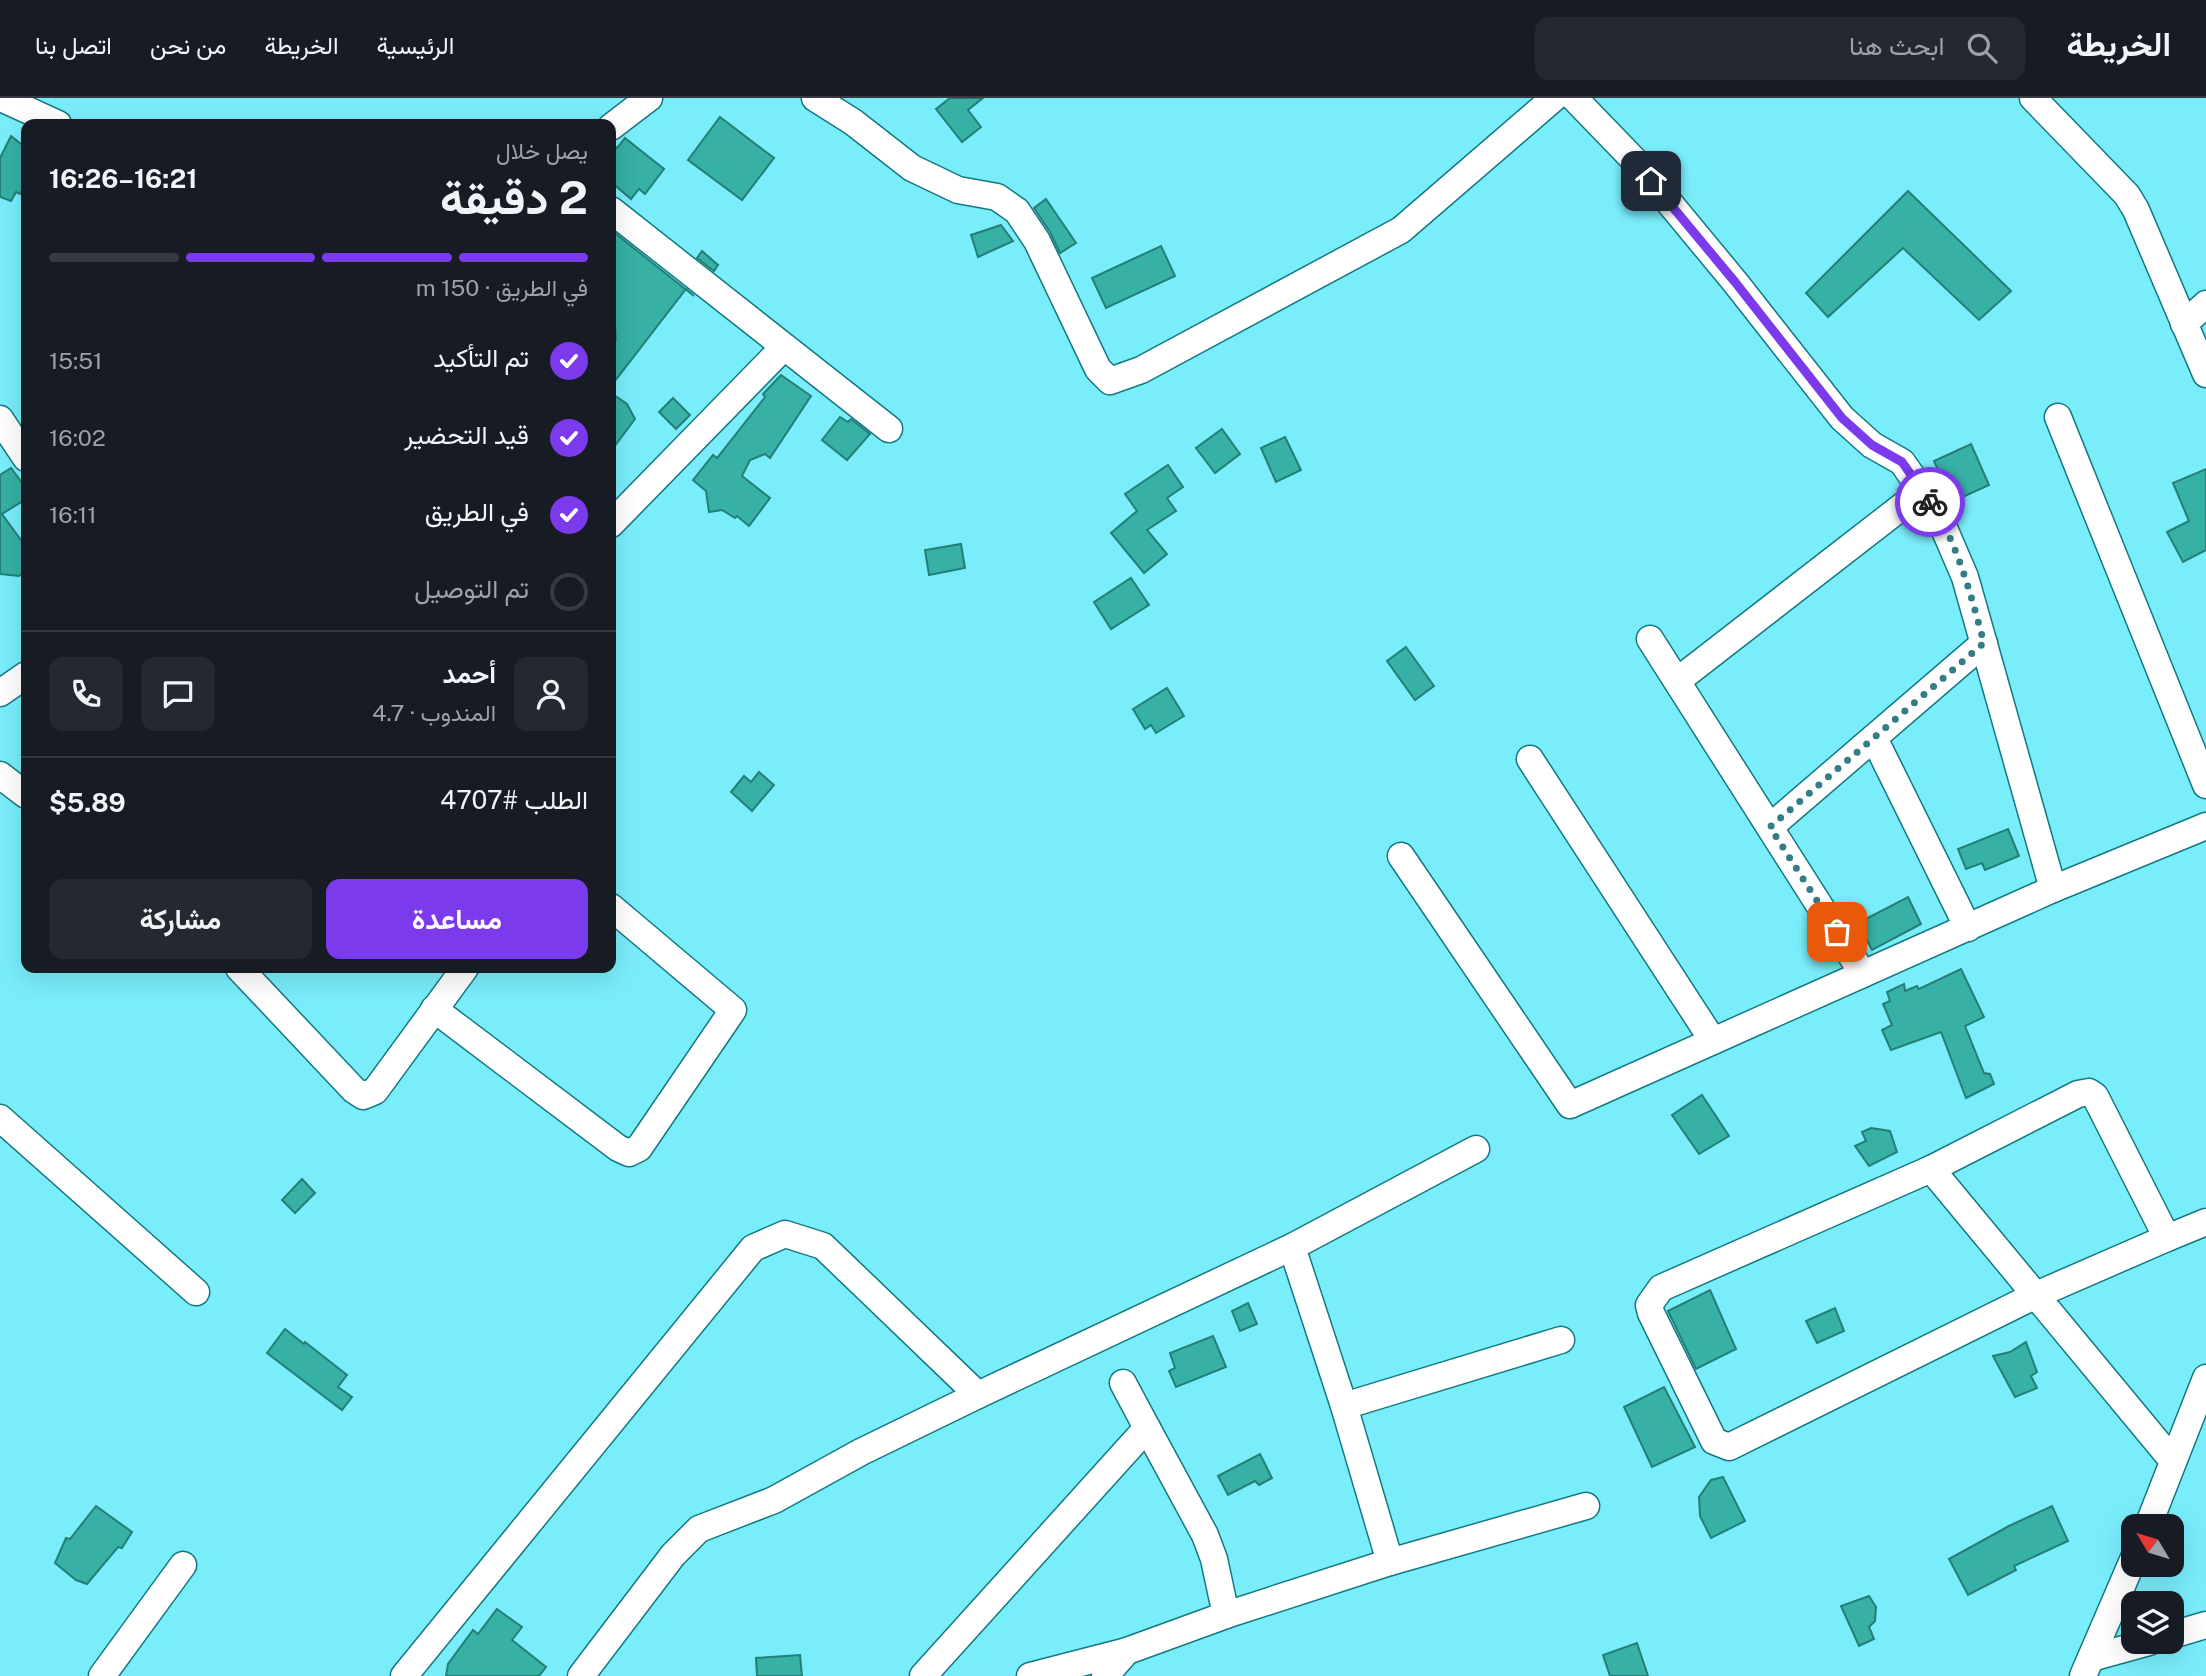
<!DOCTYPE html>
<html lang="ar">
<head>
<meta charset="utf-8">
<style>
  :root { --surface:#171b24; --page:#242831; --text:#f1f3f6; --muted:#9ea1a6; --line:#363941; --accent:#7c3aed }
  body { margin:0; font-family:"Public Sans",Vazirmatn,sans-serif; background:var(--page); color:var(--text); direction:rtl; height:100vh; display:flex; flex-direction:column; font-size:26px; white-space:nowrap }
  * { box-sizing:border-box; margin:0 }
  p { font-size:23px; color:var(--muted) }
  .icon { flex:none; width:38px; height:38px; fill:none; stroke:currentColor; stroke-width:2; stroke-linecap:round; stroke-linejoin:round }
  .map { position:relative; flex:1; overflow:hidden; direction:ltr }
  .details { position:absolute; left:21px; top:21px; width:595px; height:854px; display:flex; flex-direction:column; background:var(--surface); border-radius:14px; box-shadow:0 7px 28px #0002; direction:rtl }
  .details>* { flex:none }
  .needle { width:46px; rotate:308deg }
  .buttons { position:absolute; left:2121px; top:1416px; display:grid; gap:14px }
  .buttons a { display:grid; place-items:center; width:63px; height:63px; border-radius:14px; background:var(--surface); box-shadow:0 7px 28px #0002; font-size:35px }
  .pin { position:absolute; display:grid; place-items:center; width:60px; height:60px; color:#fff; margin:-30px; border-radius:14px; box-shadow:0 4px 10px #0006 }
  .courier { position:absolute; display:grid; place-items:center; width:70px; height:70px; margin:-35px; border:5px solid #7c3aed; border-radius:50%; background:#fff; color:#222; box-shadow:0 2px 9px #0007 }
  .head em { font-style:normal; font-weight:700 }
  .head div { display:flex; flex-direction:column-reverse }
  .head { display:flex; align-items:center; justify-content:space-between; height:119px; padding:0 28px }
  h1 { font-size:46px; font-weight:700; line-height:52px }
  .bar { display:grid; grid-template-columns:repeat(4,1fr); gap:10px 7px; align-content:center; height:84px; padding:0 28px }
  .bar i { height:9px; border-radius:5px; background:var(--line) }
  .bar .on { background:var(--accent) }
  .bar p { grid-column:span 4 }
  .line { display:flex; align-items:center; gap:18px; padding:0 28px; border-top:2px solid var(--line) }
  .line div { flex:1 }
  .round { display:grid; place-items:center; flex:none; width:74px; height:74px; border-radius:14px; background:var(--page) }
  ol { padding:0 28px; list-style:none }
  li { display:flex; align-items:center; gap:21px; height:77px }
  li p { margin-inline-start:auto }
  li .icon { padding:7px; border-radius:50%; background:var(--accent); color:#fff; stroke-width:4 }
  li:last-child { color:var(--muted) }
  li i { width:38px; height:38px; border:4px solid var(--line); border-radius:50% }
  .cta { display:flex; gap:14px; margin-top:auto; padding:14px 28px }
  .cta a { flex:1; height:80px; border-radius:14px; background:var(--accent); color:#fff; font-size:28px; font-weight:700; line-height:80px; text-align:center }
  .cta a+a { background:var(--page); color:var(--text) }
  header { display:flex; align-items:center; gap:42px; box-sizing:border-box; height:98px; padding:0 35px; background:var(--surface); border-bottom:2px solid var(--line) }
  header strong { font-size:33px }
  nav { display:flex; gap:38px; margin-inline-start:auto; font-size:24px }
  .search { width:490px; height:63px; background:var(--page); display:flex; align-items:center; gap:18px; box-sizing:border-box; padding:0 24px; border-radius:14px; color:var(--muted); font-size:26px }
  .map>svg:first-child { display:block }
</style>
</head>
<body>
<header>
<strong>الخريطة</strong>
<div class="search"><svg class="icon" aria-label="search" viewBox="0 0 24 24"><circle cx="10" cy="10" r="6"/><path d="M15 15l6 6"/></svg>ابحث هنا</div>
<nav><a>الرئيسية</a><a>الخريطة</a><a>من نحن</a><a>اتصل بنا</a></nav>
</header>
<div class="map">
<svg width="2206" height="1578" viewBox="0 0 2206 1578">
  <rect width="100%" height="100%" fill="#7aedfb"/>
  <g fill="#37b0a5" stroke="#237f77" stroke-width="2">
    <polygon points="950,0 983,0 968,12 981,29 962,44 936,11"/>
    <polygon points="720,19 774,60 742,102 688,62"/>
    <polygon points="11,38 26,50 26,83 20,96 16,94 11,103 0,99 0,60"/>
    <polygon points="625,40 664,71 645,96 639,91 631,101 611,84 611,45 617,50"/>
    <polygon points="1908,93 2011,193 1979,222 1903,150 1828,219 1806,195"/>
    <polygon points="1046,101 1076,145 1060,155 1050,134 1034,110"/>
    <polygon points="1001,127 1013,143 978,159 971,137"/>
    <polygon points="611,132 694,198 686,191 611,288 611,248 616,242 614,211 611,209"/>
    <polygon points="1161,148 1175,178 1106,210 1092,180"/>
    <polygon points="702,153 718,167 714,173 697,160"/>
    <polygon points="781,277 811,298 770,360 765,356 750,362 742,378 770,400 749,428 737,418 735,420 722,412 709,414 706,393 693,382 713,357 717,360 765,299 763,296"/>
    <polygon points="611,295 627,306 635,321 611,353"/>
    <polygon points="673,300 690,317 676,331 659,314"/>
    <polygon points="840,319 848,324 851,321 870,336 847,362 822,342"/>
    <polygon points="1222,331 1240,356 1215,375 1196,350"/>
    <polygon points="1285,339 1301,372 1276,384 1261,350"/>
    <polygon points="1971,346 1989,387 1952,404 1934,363"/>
    <polygon points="1168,367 1183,389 1167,400 1176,413 1147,432 1167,456 1144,475 1111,435 1137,413 1125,396"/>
    <polygon points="11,370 26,390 26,401 2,416 26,449 26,473 19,478 0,476 0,377"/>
    <polygon points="2206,371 2206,452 2183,464 2167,434 2189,423 2173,385"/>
    <polygon points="961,446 965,470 929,477 925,452"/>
    <polygon points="1131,480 1149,507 1111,531 1094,504"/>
    <polygon points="1406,549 1434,588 1415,602 1387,563"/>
    <polygon points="1167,590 1184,618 1156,635 1151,627 1145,631 1133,611"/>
    <polygon points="759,674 774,687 752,713 731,694 744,678 751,684"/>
    <polygon points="2008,731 2019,758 1985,772 1982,765 1966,771 1958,751"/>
    <polygon points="1908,799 1921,826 1872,852 1858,825"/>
    <polygon points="1961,871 1984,919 1965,928 1984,975 1990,976 1994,986 1966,1000 1941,934 1891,952 1882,932 1892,927 1883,906 1890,903 1887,894 1904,886 1905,893 1917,888 1919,891"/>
    <polygon points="1702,997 1729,1038 1699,1056 1672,1017"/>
    <polygon points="1871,1030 1890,1033 1897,1054 1869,1068 1855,1048 1866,1043 1862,1034"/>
    <polygon points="302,1081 315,1095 295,1115 282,1102"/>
    <polygon points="1710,1192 1736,1251 1696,1271 1668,1213"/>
    <polygon points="1248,1205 1257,1226 1240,1233 1232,1213"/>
    <polygon points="1835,1210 1844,1233 1817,1245 1806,1223"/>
    <polygon points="285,1231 304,1246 305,1244 347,1277 338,1289 352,1299 342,1312 267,1255"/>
    <polygon points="1213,1238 1226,1269 1176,1289 1169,1273 1175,1270 1170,1255"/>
    <polygon points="2026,1244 2037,1274 2031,1278 2037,1290 2015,1299 1993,1258 2010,1254"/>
    <polygon points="1664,1289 1695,1349 1652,1369 1624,1309"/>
    <polygon points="1260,1356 1272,1380 1259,1387 1255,1383 1228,1397 1218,1378"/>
    <polygon points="1723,1379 1745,1423 1711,1440 1700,1418 1699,1399 1711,1382"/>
    <polygon points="96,1408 132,1434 122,1450 118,1449 87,1486 76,1482 55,1465 66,1440 70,1441"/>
    <polygon points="2052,1408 2068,1443 2014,1468 2016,1472 1968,1497 1949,1461 2009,1428"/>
    <polygon points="1869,1498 1876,1509 1875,1523 1869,1529 1874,1541 1859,1548 1841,1508"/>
    <polygon points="497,1511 522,1529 512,1542 546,1569 539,1578 446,1578 448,1566 473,1532 478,1536"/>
    <polygon points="1637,1545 1648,1578 1610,1578 1603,1557"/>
    <polygon points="800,1557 802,1578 757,1578 756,1560"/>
  </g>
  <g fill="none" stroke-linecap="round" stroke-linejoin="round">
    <g stroke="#147882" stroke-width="29">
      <g id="minor">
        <polyline points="1,0 58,26"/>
        <polyline points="815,0 853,24 912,70 958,92 997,99 1017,113 1037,143 1098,271 1110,283 1141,272 1401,132 1554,0"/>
        <polyline points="1574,0 1634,62 1735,184 1842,320 1872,347 1902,364 1937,414 1965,479 2053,791"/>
        <polyline points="2033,0 2127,97 2136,112 2206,276"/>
        <polyline points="611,29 649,0"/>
        <polyline points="611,112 889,331"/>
        <polyline points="2184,226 2206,206"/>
        <polyline points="2058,319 2206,687"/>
        <polyline points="0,321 26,360"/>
        <polyline points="611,426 783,250"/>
        <polyline points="1650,541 1863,876"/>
        <polyline points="1677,583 1922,393"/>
        <polyline points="0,595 26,577"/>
        <polyline points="1874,640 1968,830"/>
        <polyline points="1530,661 1713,943"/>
        <polyline points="0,677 26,697"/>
        <polyline points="1770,729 1984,545"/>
        <polyline points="1401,758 1570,1007 2053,791 2206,728"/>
        <polyline points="239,870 354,992 363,998 375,993 465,870"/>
        <polyline points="434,911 618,1050 629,1055 639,1050 733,912 611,809"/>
        <polygon points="2089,994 2095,998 2167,1140 2036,1197 1729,1349 1714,1343 1651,1215 1649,1207 1661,1190 1931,1071 2078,996"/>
        <polyline points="0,1020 196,1194"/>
        <polyline points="1931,1071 2173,1363"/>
        <polyline points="2167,1140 2206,1124"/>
        <polyline points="1292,1149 1344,1308 1390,1464"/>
        <polyline points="1344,1308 1561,1242"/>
        <polyline points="2148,1428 2206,1280"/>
        <polyline points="1226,1517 1390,1464 1586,1408"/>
        <polyline points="2172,1537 2206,1527"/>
        <polyline points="2091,1560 2149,1544"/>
        <polyline points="102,1578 183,1467"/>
        <polyline points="404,1578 753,1150 785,1136 823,1148 978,1297"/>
        <polyline points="581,1578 673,1457 699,1431 774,1402 861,1354 978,1297 1292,1149 1476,1051"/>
        <polyline points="923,1578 1147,1330 1123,1285"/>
        <polyline points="1030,1578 1127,1553"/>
        <polyline points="1105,1578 1127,1553 1226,1517 1214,1461 1205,1437 1147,1330"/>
        <polyline points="2083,1578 2133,1462"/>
      </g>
    </g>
    <use href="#minor" stroke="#fff" stroke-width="26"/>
  </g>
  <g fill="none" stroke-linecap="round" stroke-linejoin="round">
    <path stroke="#337e86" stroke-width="7" stroke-dasharray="0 12.6" d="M 1837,834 L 1770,729 L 1984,545 C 1972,501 1957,442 1930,404"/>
    <polyline stroke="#7c3aed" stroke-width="9" points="1651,83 1735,184 1842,320 1872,347 1902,364 1930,404"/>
  </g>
</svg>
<div class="buttons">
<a><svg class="needle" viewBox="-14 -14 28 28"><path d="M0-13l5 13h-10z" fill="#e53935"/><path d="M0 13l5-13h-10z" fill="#9ea1a6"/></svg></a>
<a><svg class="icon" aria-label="layers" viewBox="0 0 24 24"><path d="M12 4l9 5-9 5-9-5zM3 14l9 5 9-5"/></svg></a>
</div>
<div class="pin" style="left:1837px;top:834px;background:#ea580c"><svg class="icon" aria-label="bag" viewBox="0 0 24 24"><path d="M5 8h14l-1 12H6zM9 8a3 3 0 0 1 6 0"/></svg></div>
<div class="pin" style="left:1651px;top:83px;background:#1f2937"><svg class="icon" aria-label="home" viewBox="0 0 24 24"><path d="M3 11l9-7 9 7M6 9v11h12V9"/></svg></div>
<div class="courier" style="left:1930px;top:404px"><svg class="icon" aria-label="bike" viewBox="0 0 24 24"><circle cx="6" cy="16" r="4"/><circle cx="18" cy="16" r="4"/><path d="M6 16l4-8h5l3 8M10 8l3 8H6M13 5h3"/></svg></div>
<section class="details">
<div class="head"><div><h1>2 دقيقة</h1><p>يصل خلال</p></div><em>16:21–16:26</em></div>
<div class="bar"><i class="on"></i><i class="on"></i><i class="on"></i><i></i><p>في الطريق · 150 m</p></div>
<ol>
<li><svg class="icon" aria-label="check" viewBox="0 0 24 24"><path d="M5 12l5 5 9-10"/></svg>تم التأكيد<p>15:51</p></li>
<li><svg class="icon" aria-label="check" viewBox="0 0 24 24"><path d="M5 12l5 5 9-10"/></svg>قيد التحضير<p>16:02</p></li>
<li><svg class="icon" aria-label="check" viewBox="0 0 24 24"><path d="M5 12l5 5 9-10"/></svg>في الطريق<p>16:11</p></li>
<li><i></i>تم التوصيل</li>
</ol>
<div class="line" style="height:126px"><a class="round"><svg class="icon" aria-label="person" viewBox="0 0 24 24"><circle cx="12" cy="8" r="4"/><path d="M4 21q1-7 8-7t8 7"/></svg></a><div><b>أحمد</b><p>المندوب · 4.7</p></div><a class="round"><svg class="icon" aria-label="chat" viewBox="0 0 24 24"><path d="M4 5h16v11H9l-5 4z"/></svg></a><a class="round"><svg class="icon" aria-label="phone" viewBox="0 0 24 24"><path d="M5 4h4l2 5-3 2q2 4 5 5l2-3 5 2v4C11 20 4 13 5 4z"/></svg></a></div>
<div class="line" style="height:91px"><div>الطلب #4707</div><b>$5.89</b></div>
<div class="cta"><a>مساعدة</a><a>مشاركة</a></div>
</section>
</div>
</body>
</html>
